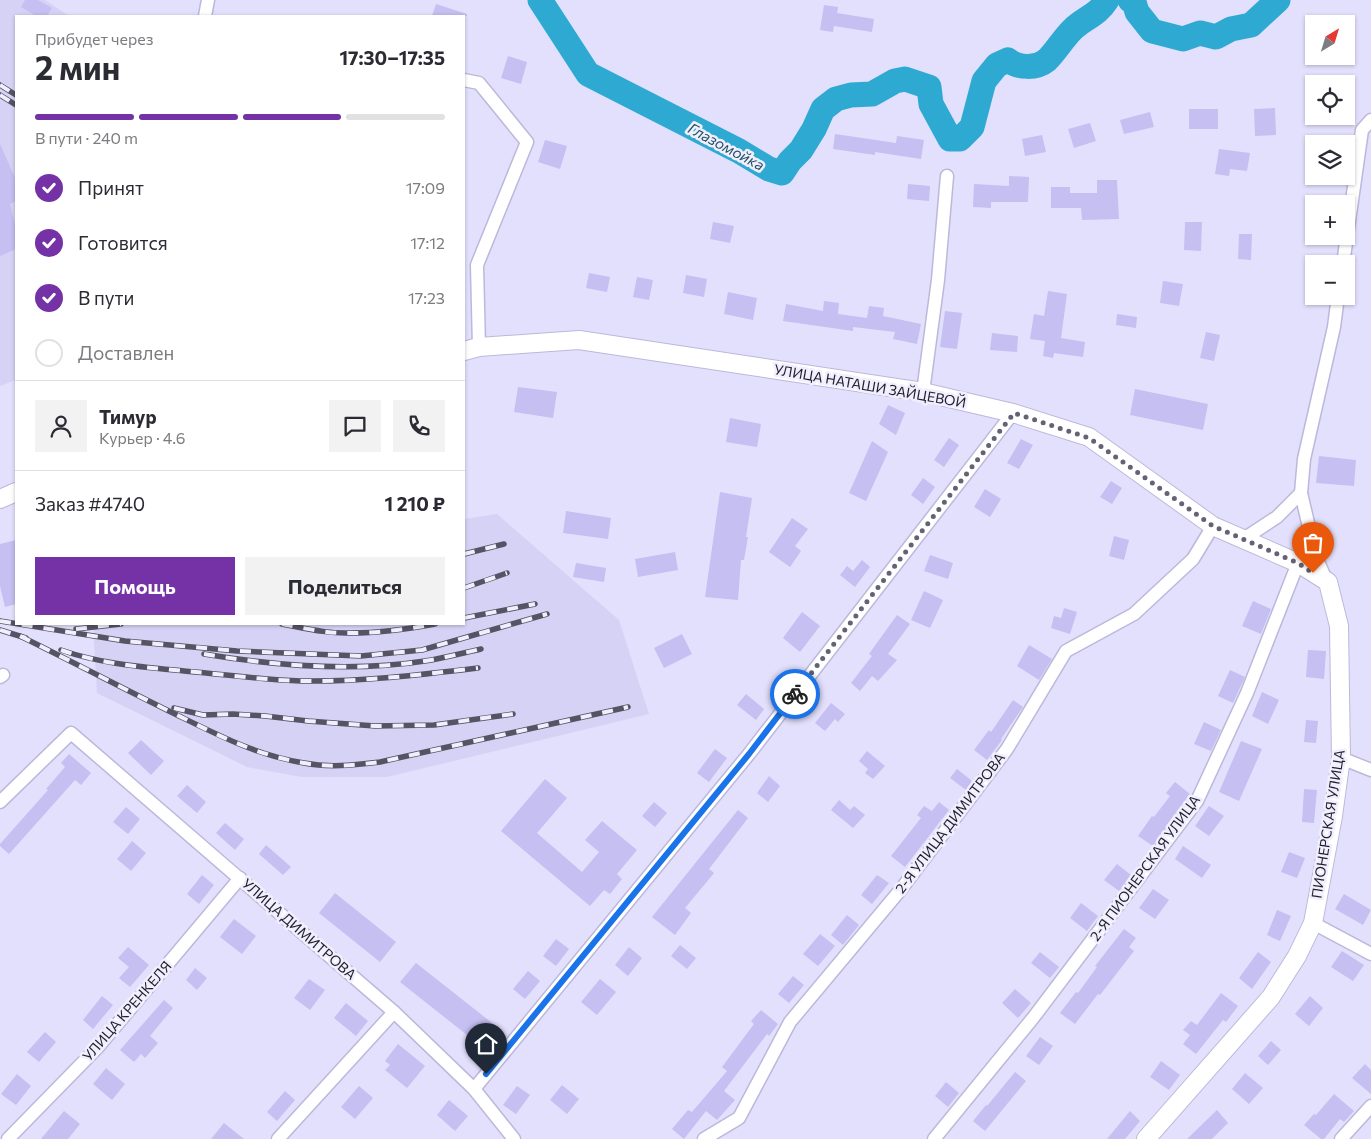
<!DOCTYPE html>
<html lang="ru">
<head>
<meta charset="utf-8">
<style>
  :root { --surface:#fff; --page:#f2f2f3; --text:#2b2b33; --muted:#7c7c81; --line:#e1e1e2; --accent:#7432a6 }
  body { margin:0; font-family:Commissioner,sans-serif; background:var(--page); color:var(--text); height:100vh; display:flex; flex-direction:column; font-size:19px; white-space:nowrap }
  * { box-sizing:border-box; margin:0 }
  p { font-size:16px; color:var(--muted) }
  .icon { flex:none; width:28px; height:28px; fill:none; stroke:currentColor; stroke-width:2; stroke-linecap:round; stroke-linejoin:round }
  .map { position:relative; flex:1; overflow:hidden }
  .side { position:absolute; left:15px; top:15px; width:450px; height:610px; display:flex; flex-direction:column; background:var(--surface); border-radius:0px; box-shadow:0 1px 4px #0004 }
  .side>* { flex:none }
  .needle { width:32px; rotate:38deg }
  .tools { position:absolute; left:1305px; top:15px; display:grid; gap:10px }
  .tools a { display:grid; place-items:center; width:50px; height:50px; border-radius:0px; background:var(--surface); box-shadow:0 1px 4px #0004; font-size:25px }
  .pin { position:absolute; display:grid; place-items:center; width:42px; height:42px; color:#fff; margin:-51px -21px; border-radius:50% 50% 50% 0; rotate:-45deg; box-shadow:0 0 5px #0007 }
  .pin .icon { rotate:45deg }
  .courier { position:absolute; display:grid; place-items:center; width:50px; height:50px; margin:-25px; border:4px solid #1a73e8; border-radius:50%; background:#fff; color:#222; box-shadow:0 1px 6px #0007 }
  .head em { font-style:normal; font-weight:700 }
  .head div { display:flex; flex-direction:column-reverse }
  .head { display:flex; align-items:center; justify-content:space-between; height:85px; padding:0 20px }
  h1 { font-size:32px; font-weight:700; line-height:38px }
  .bar { display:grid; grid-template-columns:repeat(4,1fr); gap:8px 5px; align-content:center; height:60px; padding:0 20px }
  .bar i { height:6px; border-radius:4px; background:var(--line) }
  .bar .selected { background:var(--accent) }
  .bar p { grid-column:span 4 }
  .line { display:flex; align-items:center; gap:12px; padding:0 20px; border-top:1px solid var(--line) }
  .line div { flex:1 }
  .round { display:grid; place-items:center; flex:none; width:52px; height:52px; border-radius:0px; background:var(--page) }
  ol { padding:0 20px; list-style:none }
  li { display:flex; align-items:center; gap:15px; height:55px }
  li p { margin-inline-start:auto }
  li .icon { padding:5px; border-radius:50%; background:var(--accent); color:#fff; stroke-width:4 }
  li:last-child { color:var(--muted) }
  li i { width:28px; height:28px; border:2px solid var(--line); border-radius:50% }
  .cta { display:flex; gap:10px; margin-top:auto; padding:10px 20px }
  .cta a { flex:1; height:58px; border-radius:0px; background:var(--accent); color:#fff; font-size:20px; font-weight:700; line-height:58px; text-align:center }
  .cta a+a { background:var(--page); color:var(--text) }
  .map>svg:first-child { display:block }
</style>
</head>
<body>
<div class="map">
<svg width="1371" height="1139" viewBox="0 0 1371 1139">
  <rect width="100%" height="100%" fill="#e3e0fd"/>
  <g fill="#d6d2f5">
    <polygon points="0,0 45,0 69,16 16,16 16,380 0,386"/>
    <polygon points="497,514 619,620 649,714 387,777 301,777 247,767 97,693 93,624 464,624 464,519"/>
  </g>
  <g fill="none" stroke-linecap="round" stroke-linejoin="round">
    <g stroke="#2eaad2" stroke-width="25">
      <path d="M 540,0 L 588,74 L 739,151 L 769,169 L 782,173 L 790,161 L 801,150 L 814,129 L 823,109 L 836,99 L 851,95 L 872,94 L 895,81 L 905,79 L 929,87 L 931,104 L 950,139 L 960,139 L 972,127 L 984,81 L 997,65 L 1008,60 C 1018,68 1036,69 1047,60 C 1056,51 1063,39 1072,30 C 1084,18 1097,16 1107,0"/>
      <polyline points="1130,0 1134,2 1137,12 1152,31 1183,39 1200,33 1216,37 1231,29 1251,25 1278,0"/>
    </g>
  </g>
  <g fill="#c5bff2">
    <polygon points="25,0 38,0 52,8 47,16 36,16 21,7"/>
    <polygon points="436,4 467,14 467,16 432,16"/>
    <polygon points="824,5 838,7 837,13 874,19 872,32 834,26 833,32 820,30"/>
    <polygon points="508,56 527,62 521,84 501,78"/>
    <polygon points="1275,108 1276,135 1255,136 1254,109"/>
    <rect x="1189" y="109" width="29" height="20"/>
    <polygon points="1150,112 1154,127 1124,134 1120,120"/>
    <polygon points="1090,123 1096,141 1074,148 1068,129"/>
    <polygon points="835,134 896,143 897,136 924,140 921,159 875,152 875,155 833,149"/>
    <polygon points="1042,135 1046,152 1025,156 1022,139"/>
    <polygon points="545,140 567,146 560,169 538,162"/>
    <polygon points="0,144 16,180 16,201 10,204 16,228 16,249 0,256"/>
    <polygon points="1219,149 1250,153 1247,171 1230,169 1229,176 1215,174"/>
    <polygon points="1009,176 1029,177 1028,202 991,202 991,208 973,207 974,184 1009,186"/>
    <polygon points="1097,180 1117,180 1119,219 1082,220 1081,208 1051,208 1051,187 1070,187 1070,193 1097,193"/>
    <polygon points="908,184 930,186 929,201 907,199"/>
    <polygon points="713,222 734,226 730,243 710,239"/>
    <polygon points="1185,222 1202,222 1201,251 1184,250"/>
    <polygon points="1239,234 1252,234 1251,260 1238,259"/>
    <polygon points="589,273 610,277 607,292 586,288"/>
    <polygon points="686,275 707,279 704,297 683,293"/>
    <polygon points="637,277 653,280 649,300 633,297"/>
    <polygon points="1163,281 1183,284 1179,306 1160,303"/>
    <polygon points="1048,291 1067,294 1061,338 1085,342 1083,357 1054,353 1053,358 1043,356 1045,341 1030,339 1034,314 1044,316"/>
    <polygon points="728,292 757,298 753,320 724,314"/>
    <polygon points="824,301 839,303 838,314 867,318 869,306 884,308 883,316 921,324 917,344 893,339 895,332 853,327 853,331 783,321 786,304 823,311"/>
    <polygon points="945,311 962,313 957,349 940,347"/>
    <polygon points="1117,314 1137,317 1136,328 1116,325"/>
    <polygon points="1206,332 1220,335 1214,361 1200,358"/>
    <polygon points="992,333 1018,336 1017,352 990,350"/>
    <polygon points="518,387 557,392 553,418 514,412"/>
    <polygon points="1135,389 1208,404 1203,430 1130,415"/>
    <polygon points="888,405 905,413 896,435 879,424"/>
    <polygon points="730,418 761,424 757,447 726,442"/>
    <polygon points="949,438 959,445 944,467 934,460"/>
    <polygon points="1021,439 1033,445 1019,469 1007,463"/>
    <polygon points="872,441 888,452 866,501 849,493"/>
    <polygon points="1319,456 1356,460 1354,486 1316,483"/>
    <polygon points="923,478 935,487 923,504 911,495"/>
    <polygon points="1111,481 1122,488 1112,504 1100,497"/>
    <polygon points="985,489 1001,499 990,517 974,507"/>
    <polygon points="720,492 752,498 746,537 748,537 744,560 741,560 738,600 705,597"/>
    <polygon points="566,511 611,518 608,539 563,533"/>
    <polygon points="792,518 808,529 795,546 801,551 790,567 769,552"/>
    <polygon points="1114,536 1129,540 1124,560 1109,556"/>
    <polygon points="16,540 16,604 5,607 0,586 0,544"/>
    <polygon points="675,552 678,570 638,577 635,559"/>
    <polygon points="930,555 953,563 948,579 924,571"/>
    <polygon points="862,560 870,567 855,587 840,575 847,566 853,571"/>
    <polygon points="576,563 606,568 604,582 573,577"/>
    <polygon points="924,591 943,600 930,628 911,620"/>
    <polygon points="1253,601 1271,609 1261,634 1242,626"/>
    <polygon points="1064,608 1077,612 1070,634 1051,628 1054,616 1061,618"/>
    <polygon points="802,612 820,626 800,652 783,638"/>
    <polygon points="897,615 910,624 888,654 897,660 878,681 872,676 860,691 851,683 872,656 869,654"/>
    <polygon points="682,634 692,654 664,668 654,648"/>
    <polygon points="1029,645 1052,659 1039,680 1017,666"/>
    <polygon points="1308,650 1326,651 1324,679 1306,677"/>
    <polygon points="1230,670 1245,677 1233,703 1218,696"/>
    <polygon points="1262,692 1279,700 1268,724 1252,716"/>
    <polygon points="746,694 764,709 756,720 737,705"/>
    <polygon points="1013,700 1023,707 1001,739 1002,740 987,760 974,750 989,730 991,732"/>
    <polygon points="831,703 845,714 838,722 835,719 825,731 815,723"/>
    <polygon points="1306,720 1318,721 1316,743 1304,742"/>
    <polygon points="1204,722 1221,730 1211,751 1194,744"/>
    <polygon points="141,740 164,761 151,775 128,753"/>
    <polygon points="1241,741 1262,749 1239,801 1219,792"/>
    <polygon points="715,749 727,758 709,782 697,773"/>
    <polygon points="867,751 885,766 873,779 865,773 868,769 859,761"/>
    <polygon points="69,754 91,773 81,785 75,780 9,854 0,846 0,844 48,790 46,789 65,767 61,763"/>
    <polygon points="957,769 972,781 966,790 950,778"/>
    <polygon points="769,776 780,786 768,802 757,793"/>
    <polygon points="545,779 567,798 537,833 582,872 599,852 585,840 602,821 637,850 617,874 622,879 610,894 604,890 590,906 501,831"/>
    <polygon points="1175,782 1190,794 1166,826 1167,827 1153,846 1138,836 1152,816 1154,817 1170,796 1166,793"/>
    <polygon points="187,785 206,802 197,813 177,796"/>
    <polygon points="1304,789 1317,790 1314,823 1302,822"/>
    <polygon points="839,800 850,810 854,806 865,815 853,828 831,810"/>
    <polygon points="654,802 667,813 655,827 642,816"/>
    <polygon points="939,802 949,810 905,867 891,856 921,818 917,815 924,806 932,811"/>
    <polygon points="1209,806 1224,816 1209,836 1195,826"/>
    <polygon points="126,807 140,819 128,834 113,822"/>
    <polygon points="738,810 748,818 709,869 714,873 685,908 691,913 675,935 652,917"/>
    <polygon points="225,823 244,839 235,850 216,833"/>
    <polygon points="132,841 146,853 131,871 117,859"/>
    <polygon points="266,845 291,867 283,875 259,854"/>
    <polygon points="1183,846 1211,865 1202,878 1175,859"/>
    <polygon points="1289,852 1305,858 1297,878 1281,872"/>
    <polygon points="1117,864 1131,875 1119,891 1104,880"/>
    <polygon points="202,875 214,885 199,904 187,894"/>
    <polygon points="877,875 889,883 872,904 861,895"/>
    <polygon points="1153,889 1169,900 1155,919 1139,908"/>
    <polygon points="335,893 396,942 380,962 319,913"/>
    <polygon points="1344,894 1371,910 1363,925 1335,909"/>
    <polygon points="1081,903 1098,916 1087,931 1070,918"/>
    <polygon points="1277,910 1291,916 1280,941 1267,935"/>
    <polygon points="847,915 859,925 843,945 831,935"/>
    <polygon points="234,919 256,936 242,954 220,937"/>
    <polygon points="1124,929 1136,938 1129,947 1134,951 1100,995 1098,994 1075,1024 1060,1013 1076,992 1078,993 1097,967 1095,966"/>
    <polygon points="820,934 835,946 818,966 803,954"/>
    <polygon points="556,939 569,949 556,966 543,956"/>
    <polygon points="680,945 696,958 687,969 671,956"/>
    <polygon points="128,947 149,965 130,987 119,978 129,967 118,958"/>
    <polygon points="629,947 642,958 628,976 615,965"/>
    <polygon points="1342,951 1364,965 1353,981 1331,967"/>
    <polygon points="1040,952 1059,967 1050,978 1031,963"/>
    <polygon points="1258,952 1271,962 1252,989 1239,978"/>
    <polygon points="416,963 501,1030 486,1050 400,982"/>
    <polygon points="195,968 207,978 197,990 186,980"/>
    <polygon points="528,971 540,981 525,999 513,989"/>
    <polygon points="793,976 804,985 789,1003 778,994"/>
    <polygon points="309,979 325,990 310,1010 294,998"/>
    <polygon points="600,979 616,992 597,1015 581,1002"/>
    <polygon points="1015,989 1031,1003 1018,1018 1002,1003"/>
    <polygon points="1221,993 1238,1006 1226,1022 1223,1020 1196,1054 1183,1044 1190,1035 1183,1030 1191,1021 1197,1025"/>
    <polygon points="102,996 113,1005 93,1029 83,1020"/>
    <polygon points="1310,996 1323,1008 1309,1026 1295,1014"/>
    <polygon points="164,1000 173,1008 150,1036 158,1043 145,1058 141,1054 134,1062 120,1050"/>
    <polygon points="346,1003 368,1021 356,1036 334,1018"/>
    <polygon points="761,1010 778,1024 769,1036 767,1034 724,1091 735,1100 717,1120 706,1111 684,1139 672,1129 688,1110 692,1112 727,1071 722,1067 754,1024 751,1021"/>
    <polygon points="45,1032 56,1042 39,1062 27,1052"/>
    <polygon points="1040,1037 1053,1046 1039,1065 1026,1056"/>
    <polygon points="1271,1041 1281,1050 1268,1065 1258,1056"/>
    <polygon points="398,1044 425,1066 407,1088 385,1070 390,1065 385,1061"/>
    <polygon points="1161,1061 1180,1075 1169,1090 1150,1077"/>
    <polygon points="1365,1064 1371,1070 1371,1094 1352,1078"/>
    <polygon points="106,1068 125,1084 112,1100 93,1084"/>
    <polygon points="1015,1072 1026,1081 985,1131 973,1121 986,1105 987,1106"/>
    <polygon points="1245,1073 1263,1088 1249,1104 1232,1089"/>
    <polygon points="17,1074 31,1086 16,1105 1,1094"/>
    <polygon points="946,1082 959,1093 948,1107 935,1096"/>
    <polygon points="562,1085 579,1099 567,1114 550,1100"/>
    <polygon points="359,1086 373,1098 355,1119 341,1107"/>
    <polygon points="517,1086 530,1095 516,1114 503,1105"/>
    <polygon points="285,1091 295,1100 277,1121 267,1112"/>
    <polygon points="1334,1094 1354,1111 1344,1122 1340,1119 1324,1139 1321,1139 1304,1125 1314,1114 1316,1115"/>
    <polygon points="449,1100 468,1116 455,1131 437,1115"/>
    <polygon points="1217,1110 1228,1123 1212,1139 1187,1139"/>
    <polygon points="64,1111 80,1124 68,1139 41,1139"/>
    <polygon points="1130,1111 1140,1121 1125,1139 1107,1139"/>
    <polygon points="224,1123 244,1139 211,1139"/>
  </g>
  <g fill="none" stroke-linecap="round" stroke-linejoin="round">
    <g stroke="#bcb8db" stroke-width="15">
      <g id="street">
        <polyline points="205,16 208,0"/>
        <polyline points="464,80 479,83 527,142 477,265 479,347"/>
        <polyline points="1343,264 1362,130 1371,120"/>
        <polyline points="923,392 938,280 947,176"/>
        <polyline points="1242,540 1277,517 1301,493"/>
        <polyline points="1326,580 1316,557 1301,493 1304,459 1334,327 1338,296"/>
        <polyline points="0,677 3,675"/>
        <polyline points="1341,758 1371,770"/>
        <polyline points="0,802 71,733 394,1012 474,1089 514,1139"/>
        <polyline points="1313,923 1371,954"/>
        <polyline points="474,1089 749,754 1013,413"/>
        <polyline points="8,1139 98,1047 240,878"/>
        <polyline points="278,1139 394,1012"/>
        <polyline points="704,1139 739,1118 790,1022 902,888 1007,749 1066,651 1134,614 1193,559 1213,526"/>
        <polyline points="934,1139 1033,1018 1197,801 1247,693 1298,563"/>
        <polyline points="1341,1139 1371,1106"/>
      </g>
    </g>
    <g stroke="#bcb8db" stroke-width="20">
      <g id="secondary">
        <polyline points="464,351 479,347 579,340 923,392 1013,413 1089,437 1213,526 1298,563 1328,582 1339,626 1341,758 1333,816 1313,923 1297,956 1271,997 1146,1139"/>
        <polyline points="0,499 16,492"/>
      </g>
    </g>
    <use href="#street" stroke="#fff" stroke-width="12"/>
    <use href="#secondary" stroke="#fff" stroke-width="18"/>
    <g stroke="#565365" stroke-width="5.5">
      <g id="rail">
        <polyline points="0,85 16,95"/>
        <polyline points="0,95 16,105"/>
        <polyline points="464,554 504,544"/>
        <polyline points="464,588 507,573"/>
        <polyline points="464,618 535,604"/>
        <polyline points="0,621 125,641 237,651 361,656 422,650 547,614"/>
        <path d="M 282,624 C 304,628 328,634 351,633 C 379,633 408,629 435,624"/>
        <polyline points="76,629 121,624"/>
        <polyline points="0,630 26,638"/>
        <path d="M 20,636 C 73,662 124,689 177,715 C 220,736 256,755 304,763 C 330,768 354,765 380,762 L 628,707"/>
        <path d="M 61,650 C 101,664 142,667 184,671 C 222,674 262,680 301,681 C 360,682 419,675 478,668"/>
        <path d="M 204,654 C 276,666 353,672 425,661 C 444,658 463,653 481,649"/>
        <polyline points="174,708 203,715 233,714 265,716 308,721 375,726 434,725 513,714"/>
      </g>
    </g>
    <use href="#rail" stroke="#f1effe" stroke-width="4" stroke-dasharray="11" stroke-linecap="butt"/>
  </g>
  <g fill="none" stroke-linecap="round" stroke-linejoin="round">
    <polyline stroke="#646274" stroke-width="5" stroke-dasharray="0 9" points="795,694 1014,413 1089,438 1213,526 1298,563 1313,573"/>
    <polyline stroke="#1a73e8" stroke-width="6" points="486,1074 749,754 795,694"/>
  </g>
  <g text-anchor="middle" stroke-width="5" stroke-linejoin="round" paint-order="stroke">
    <g font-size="14" fill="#201e2b" stroke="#f1effe">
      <text transform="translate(870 386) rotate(10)" y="5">УЛИЦА НАТАШИ ЗАЙЦЕВОЙ</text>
      <text transform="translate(950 823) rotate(-53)" y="5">2-Я УЛИЦА ДИМИТРОВА</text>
      <text transform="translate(1328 824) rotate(-81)" y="5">ПИОНЕРСКАЯ УЛИЦА</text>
      <text transform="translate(1145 868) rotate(-54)" y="5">2-Я ПИОНЕРСКАЯ УЛИЦА</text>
      <text transform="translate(299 929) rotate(41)" y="5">УЛИЦА ДИМИТРОВА</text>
      <text transform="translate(127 1011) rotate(-49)" y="5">УЛИЦА КРЕНКЕЛЯ</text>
    </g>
    <g font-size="15" font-style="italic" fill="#225364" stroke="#f1effe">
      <text transform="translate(726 147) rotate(28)" y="5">Глазомойка</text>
    </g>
  </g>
</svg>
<div class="tools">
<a><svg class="needle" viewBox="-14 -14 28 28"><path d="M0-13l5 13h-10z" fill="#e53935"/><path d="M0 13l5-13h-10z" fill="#7c7c81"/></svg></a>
<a><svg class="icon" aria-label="locate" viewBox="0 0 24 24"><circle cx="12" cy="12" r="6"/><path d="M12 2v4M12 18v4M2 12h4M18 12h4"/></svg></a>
<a><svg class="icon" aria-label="layers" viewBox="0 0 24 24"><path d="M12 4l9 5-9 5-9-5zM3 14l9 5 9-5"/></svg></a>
<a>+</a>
<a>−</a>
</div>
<div class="pin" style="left:1313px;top:573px;background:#ea580c"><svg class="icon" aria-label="bag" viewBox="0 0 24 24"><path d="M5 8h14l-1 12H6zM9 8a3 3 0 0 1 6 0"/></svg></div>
<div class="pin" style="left:486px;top:1074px;background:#1f2937"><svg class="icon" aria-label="home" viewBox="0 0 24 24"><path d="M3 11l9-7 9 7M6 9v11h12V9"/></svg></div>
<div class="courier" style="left:795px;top:694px"><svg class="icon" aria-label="bike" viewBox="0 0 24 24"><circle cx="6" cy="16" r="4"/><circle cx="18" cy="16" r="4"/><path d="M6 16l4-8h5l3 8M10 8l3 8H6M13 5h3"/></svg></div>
<section class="side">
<div class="head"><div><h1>2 мин</h1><p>Прибудет через</p></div><em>17:30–17:35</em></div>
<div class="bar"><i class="selected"></i><i class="selected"></i><i class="selected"></i><i></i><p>В пути · 240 m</p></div>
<ol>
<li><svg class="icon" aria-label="check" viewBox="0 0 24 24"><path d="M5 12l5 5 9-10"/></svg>Принят<p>17:09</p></li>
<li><svg class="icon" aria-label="check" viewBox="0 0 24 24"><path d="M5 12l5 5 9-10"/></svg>Готовится<p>17:12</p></li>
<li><svg class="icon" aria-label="check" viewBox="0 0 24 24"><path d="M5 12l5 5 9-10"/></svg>В пути<p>17:23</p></li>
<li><i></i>Доставлен</li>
</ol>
<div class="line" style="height:90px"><a class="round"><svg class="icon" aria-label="person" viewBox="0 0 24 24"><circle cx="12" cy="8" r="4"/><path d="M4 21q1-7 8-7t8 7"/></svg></a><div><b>Тимур</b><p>Курьер · 4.6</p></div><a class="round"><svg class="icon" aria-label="chat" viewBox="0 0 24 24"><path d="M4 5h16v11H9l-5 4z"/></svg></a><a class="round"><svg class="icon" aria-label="phone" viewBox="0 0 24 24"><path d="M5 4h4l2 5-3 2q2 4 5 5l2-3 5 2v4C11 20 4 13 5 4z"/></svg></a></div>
<div class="line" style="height:65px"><div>Заказ #4740</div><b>1 210 ₽</b></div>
<div class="cta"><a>Помощь</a><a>Поделиться</a></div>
</section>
</div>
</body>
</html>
